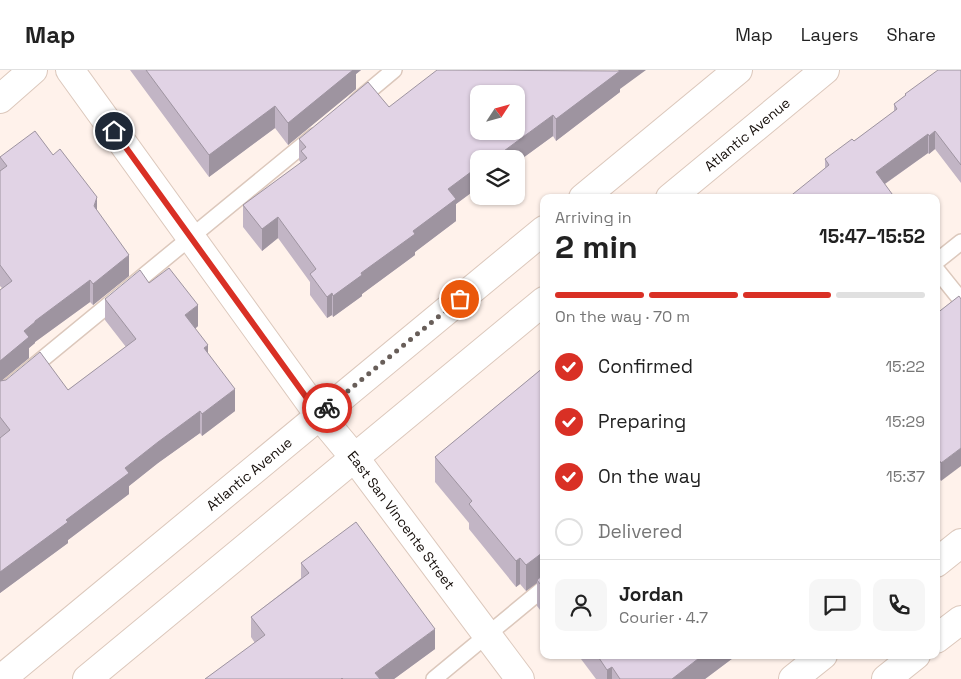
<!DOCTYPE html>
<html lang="en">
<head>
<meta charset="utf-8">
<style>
  :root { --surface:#fff; --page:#f6f6f6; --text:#222; --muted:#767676; --line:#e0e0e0; --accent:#d93025 }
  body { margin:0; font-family:"Space Grotesk",sans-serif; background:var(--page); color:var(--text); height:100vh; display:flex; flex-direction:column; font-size:19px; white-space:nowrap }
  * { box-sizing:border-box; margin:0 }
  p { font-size:16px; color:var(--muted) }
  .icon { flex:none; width:28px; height:28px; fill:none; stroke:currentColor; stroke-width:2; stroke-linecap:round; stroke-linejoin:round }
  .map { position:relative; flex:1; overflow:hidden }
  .drawer { position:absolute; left:540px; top:124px; width:400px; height:465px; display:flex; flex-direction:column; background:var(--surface); border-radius:10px; box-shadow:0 1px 4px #0004 }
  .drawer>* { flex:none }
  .needle { width:32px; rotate:54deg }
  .tools { position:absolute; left:470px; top:15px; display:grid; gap:10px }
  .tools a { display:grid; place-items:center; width:55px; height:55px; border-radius:10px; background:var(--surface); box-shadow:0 1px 4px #0004; font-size:25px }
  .pin { position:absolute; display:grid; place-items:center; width:42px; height:42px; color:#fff; margin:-21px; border:2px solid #fff; border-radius:50%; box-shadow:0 1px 5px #0007 }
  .courier { position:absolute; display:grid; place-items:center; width:50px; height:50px; margin:-25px; border:4px solid #d93025; border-radius:50%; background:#fff; color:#222; box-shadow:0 1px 6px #0007 }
  .headline em { font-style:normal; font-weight:700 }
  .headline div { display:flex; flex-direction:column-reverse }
  .headline { display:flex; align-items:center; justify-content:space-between; height:85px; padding:0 15px }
  h1 { font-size:32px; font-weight:700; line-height:38px }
  .bar { display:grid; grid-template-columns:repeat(4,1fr); gap:8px 5px; align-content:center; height:60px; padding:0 15px }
  .bar i { height:6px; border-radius:4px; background:var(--line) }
  .bar .current { background:var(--accent) }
  .bar p { grid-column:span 4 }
  .line { display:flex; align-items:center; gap:12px; padding:0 15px; border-top:1px solid var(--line) }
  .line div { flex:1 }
  .round { display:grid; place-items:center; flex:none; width:52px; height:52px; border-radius:10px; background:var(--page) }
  ol { padding:0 15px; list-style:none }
  li { display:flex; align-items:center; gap:15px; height:55px }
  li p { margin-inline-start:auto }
  li .icon { padding:5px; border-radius:50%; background:var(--accent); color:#fff; stroke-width:4 }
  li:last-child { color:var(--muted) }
  li i { width:28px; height:28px; border:2px solid var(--line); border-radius:50% }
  header { display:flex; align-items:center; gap:30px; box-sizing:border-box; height:70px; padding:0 25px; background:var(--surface); border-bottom:1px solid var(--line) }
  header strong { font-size:24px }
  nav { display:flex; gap:28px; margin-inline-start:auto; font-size:18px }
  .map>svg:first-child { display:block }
</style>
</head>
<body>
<header>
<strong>Map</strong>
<nav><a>Map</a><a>Layers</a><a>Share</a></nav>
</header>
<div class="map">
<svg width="961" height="609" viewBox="0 0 961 609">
  <rect width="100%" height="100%" fill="#fff2eb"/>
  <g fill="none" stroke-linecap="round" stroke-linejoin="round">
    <g stroke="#dcc8bc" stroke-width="18">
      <g id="service">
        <polyline points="357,31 394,0"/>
        <polyline points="936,192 961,172"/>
        <polyline points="936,199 961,230"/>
        <polyline points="0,324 314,66"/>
        <polyline points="434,609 544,518"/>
      </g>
    </g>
    <g stroke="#dcc8bc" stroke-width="30">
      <g id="minor">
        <path id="s1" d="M 70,0 L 319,345 L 354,387 L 520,609"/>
        <polyline points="0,29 33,0"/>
        <polyline points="936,493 961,473"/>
        <polyline points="936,569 961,550"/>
        <polyline points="793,609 823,585"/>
        <polyline points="886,609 916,585"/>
      </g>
    </g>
    <g stroke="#dcc8bc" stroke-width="30">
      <g id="primary">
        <polyline points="583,128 738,0"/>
        <path id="s2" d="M 670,128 L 825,0"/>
        <path id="s3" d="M 1,609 L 544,160"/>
        <polyline points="87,609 544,231"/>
      </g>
    </g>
    <use href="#service" stroke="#fff" stroke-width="15"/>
    <use href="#minor" stroke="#fff" stroke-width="28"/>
    <use href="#primary" stroke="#fff" stroke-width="28"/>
  </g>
  <g fill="#c2b5c5">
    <polygon points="130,0 361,0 356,4 356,19 288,75 275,58 209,107"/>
    <polygon points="961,0 961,113 935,79 929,84 928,83 885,114 825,99 825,89 854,71 894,42 894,34 905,26 905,24"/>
    <polygon points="620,19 620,22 556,71 553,66 516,93 516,89 479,89 479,117 456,134 456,151 415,182 415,185 362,224 362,226 333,247 332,245 327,248 310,225 310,212 278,168 262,181 243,157 243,135 301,93 299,90 299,69 389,37"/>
    <polygon points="53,85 97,141 129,206 93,235 90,232 35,272 35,273 29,278 29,288 1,311 68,320 126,277 105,250 105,229 149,213 198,256 195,259 235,341 202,366 200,363 158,393 129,416 129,424 68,470 68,473 0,523 0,220 2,218 0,216 0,87"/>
    <polygon points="959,226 941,411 938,407 936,244"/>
    <polygon points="544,297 544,545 537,536 537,513 526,521 520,514 516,517 469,459 469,453 435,412 435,387"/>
    <polygon points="301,493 435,579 394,609 205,609 255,573 251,567 251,547 301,508"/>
    <polygon points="578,585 737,585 705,609 596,609"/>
  </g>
  <g fill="#9e94a0">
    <polygon points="349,0 361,0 356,4 356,19 288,75 288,53"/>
    <polygon points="619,0 646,0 620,19 620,22 556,71 556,49"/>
    <polygon points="275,36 275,58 209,107 209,85"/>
    <polygon points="553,45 553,66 516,93 516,89 493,89"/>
    <polygon points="935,61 935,79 929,84 929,66"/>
    <polygon points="928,64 928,83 876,120 876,102"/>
    <polygon points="479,96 479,117 456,134 456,151 415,182 415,185 362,224 362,226 333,247 333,226 413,161 448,119"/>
    <polygon points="97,127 97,149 94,136"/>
    <polygon points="278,147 278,168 262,181 262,159"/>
    <polygon points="129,185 129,206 93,235 93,214"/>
    <polygon points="90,210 90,232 35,272 35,273 29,278 29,288 0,312 0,291 24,261 35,251"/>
    <polygon points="332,223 332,245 327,248 327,227"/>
    <polygon points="198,235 198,256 185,267 185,245"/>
    <polygon points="208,275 208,297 204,278"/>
    <polygon points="235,319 235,341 202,366 202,344"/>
    <polygon points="200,341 200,363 158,393 129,416 129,424 68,470 68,473 0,523 0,502 66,450 125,398 158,372"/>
    <polygon points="961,378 961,396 941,411 941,393"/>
    <polygon points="938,388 938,407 936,408 936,389"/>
    <polygon points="542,483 542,509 537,510 537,513 526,521 526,495"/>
    <polygon points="520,488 520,514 516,517 516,491"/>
    <polygon points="435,559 435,579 394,609 375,609 375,603"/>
    <polygon points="703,585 737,585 705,609 672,609"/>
    <polygon points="612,597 612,609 607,609 607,600"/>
  </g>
  <g fill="#e1d3e5" stroke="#9e94a0" fill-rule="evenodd">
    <polygon points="146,0 353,0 288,53 275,36 209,85"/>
    <path d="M 437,0 L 620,1 L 556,49 L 553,45 L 493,89 L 490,89 L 489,88 L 488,89 L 479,89 L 479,96 L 448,119 L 456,129 L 413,161 L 415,164 L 361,203 L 362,205 L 333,226 L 332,223 L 327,227 L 310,204 L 316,199 L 278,147 L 262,159 L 243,135 L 307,88 L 301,81 L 306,77 L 299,69 L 368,12 L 389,37 ZM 479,24 L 516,24 L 516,61 L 479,61 Z"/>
    <polygon points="938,0 961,0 961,95 935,61 929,66 928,64 876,102 895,128 788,128 829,95 825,89 852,69 854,71 897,39 894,34 906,25 905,24"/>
    <polygon points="35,61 53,85 60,79 97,127 94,136 129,185 93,214 90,210 35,251 35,252 24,261 29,267 0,291 0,220 12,211 0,195 0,101 7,96 0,87"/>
    <polygon points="169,198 198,235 185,245 208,275 204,278 235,319 202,344 200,341 158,372 125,398 129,403 66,450 68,452 0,502 0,368 10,360 0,347 0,311 6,310 40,282 68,320 136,269 105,229 140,200 149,213"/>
    <polygon points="959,226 961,229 961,378 941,393 938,388 936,389 936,244"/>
    <polygon points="544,297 544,483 542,483 526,495 520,488 516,491 469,434 472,431 435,387"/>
    <polygon points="356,452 435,559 375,603 380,609 343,609 342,608 341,609 205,609 265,565 251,547 309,503 301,493"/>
    <polygon points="544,504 544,519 537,510"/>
    <polygon points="597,585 703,585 672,609 620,609 612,597 607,600"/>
  </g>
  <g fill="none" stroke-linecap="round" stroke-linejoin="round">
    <polyline stroke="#685e59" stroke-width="5" stroke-dasharray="0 9" points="327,338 460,229"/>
    <polyline stroke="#d93025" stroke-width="6" points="114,61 319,345 327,338"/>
  </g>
  <g text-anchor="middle" stroke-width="4" stroke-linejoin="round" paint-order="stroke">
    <g font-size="14" fill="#160f0b" stroke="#fff">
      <text dy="5" stroke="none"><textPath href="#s2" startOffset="100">Atlantic Avenue</textPath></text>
      <text dy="5" stroke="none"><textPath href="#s3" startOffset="322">Atlantic Avenue</textPath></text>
      <text dy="5" stroke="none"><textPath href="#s1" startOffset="559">East San Vincente Street</textPath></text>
    </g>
  </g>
</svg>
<div class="tools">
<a><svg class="needle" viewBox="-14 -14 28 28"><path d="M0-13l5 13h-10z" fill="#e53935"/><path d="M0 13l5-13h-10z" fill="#767676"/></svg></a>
<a><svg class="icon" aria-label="layers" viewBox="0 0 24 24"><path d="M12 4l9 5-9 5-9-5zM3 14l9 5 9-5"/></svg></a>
</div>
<div class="pin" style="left:460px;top:229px;background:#ea580c"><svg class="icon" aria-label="bag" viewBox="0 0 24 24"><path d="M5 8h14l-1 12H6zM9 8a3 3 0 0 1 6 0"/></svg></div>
<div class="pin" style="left:114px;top:61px;background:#1f2937"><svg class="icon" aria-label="home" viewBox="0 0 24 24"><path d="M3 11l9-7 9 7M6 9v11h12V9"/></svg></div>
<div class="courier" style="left:327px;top:338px"><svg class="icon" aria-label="bike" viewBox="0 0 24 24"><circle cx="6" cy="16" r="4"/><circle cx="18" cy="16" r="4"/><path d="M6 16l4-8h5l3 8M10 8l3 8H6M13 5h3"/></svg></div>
<section class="drawer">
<div class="headline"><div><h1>2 min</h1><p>Arriving in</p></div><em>15:47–15:52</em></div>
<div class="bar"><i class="current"></i><i class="current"></i><i class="current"></i><i></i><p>On the way · 70 m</p></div>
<ol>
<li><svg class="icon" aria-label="check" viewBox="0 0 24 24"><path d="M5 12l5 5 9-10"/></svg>Confirmed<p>15:22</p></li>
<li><svg class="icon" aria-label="check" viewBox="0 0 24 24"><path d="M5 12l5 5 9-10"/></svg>Preparing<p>15:29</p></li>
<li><svg class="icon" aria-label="check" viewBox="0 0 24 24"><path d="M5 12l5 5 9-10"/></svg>On the way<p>15:37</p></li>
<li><i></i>Delivered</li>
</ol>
<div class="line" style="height:90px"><a class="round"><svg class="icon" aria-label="person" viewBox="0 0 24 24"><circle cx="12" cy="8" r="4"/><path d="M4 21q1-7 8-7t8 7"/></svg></a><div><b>Jordan</b><p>Courier · 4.7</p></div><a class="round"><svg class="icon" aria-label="chat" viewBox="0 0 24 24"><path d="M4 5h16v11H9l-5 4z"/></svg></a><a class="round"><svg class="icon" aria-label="phone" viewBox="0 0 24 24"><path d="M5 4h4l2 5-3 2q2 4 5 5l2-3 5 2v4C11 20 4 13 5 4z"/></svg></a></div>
</section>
</div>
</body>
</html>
